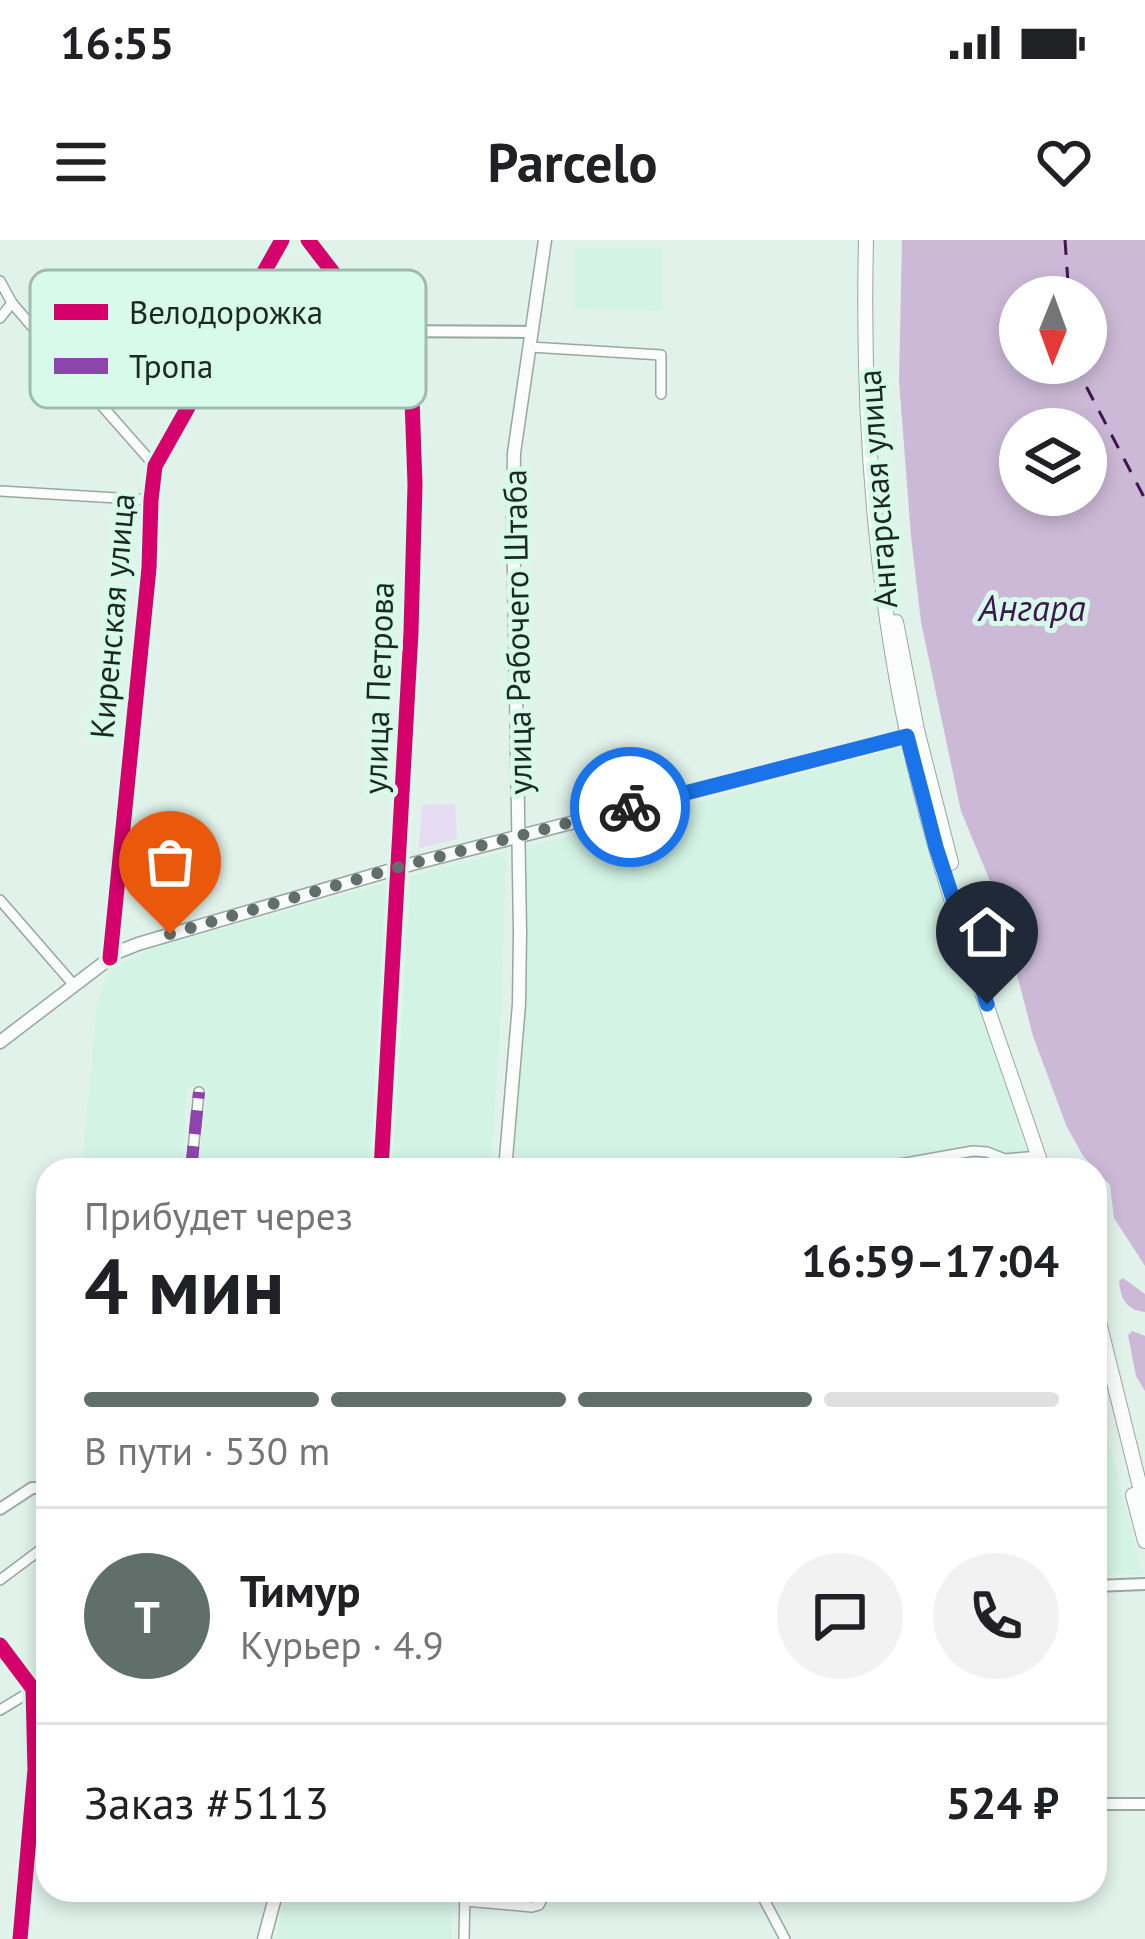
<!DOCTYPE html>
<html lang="ru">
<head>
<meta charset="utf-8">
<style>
  :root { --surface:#fff; --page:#f2f2f2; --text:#202124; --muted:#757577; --line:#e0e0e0; --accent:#606f69 }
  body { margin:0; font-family:"PT Sans",sans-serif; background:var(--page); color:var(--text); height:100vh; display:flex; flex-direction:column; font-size:45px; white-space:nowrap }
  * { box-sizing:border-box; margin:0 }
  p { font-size:39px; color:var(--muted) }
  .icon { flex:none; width:66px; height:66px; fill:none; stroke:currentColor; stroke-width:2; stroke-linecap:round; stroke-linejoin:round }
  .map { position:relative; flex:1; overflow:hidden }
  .drawer { position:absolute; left:36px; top:918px; width:1071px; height:744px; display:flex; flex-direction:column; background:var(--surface); border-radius:36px; box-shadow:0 6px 18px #0003 }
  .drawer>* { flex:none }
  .needle { width:78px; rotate:181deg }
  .controls { position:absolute; left:999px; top:36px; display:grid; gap:24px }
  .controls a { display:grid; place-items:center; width:108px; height:108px; border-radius:50%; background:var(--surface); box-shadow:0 6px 18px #0003; font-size:60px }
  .pin { position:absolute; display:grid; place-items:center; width:102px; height:102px; color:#fff; margin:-123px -51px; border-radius:50% 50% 50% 0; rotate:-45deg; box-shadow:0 0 12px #0007 }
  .pin .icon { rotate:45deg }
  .courier { position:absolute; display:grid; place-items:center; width:120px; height:120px; margin:-60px; border:9px solid #1a73e8; border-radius:50%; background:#fff; color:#222; box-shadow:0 3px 15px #0007 }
  .overview em { font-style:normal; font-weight:700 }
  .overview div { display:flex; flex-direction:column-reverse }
  .overview { display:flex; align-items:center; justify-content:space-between; height:204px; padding:0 48px }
  h1 { font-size:78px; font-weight:700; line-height:90px }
  .bar { display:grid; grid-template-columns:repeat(4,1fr); gap:18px 12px; align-content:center; height:144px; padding:0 48px }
  .bar i { height:15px; border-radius:9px; background:var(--line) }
  .bar .selected { background:var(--accent) }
  .bar p { grid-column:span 4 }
  .line { display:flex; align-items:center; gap:30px; padding:0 48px; border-top:3px solid var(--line) }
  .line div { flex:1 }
  .round { display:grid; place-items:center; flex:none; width:126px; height:126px; border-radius:63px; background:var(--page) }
  .status { display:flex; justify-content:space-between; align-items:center; height:84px; padding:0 60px; background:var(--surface); direction:ltr }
  .status svg { height:33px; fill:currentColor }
  header { display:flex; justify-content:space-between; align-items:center; height:156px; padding:0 48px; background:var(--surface); font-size:54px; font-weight:700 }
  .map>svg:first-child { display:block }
</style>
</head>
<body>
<div class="status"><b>16:55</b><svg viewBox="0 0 49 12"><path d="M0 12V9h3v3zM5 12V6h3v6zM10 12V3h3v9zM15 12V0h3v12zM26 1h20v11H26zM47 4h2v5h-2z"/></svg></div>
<header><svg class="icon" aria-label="menu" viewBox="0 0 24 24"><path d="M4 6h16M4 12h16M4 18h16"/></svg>Parcelo<svg class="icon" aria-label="heart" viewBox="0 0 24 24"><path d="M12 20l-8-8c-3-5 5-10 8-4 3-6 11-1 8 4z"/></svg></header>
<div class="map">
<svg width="1145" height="1699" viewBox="0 0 1145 1699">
  <rect width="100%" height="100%" fill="#e0f2ea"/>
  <g fill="#d3f3e5">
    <polygon points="574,8 662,8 662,70 574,69"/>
    <polygon points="904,507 945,661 1033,930 513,930 524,763 527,607"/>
    <polygon points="506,612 502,762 491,930 392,930 411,636"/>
    <polygon points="389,642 371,930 199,930 207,848 201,843 187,849 182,930 81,930 97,766 107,732 147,710"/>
    <polygon points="1095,1148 1142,1334 1095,1335"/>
    <polygon points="288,1650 453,1650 452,1699 275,1699"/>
  </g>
  <polygon fill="#e6dcf1" points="455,564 457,599 419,608 422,565"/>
  <g fill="#ccb9d7" fill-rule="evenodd">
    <path d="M 902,0 L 1145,0 L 1145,1026 L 1114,978 L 1110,945 L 1083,916 L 1066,885 L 1033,796 L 997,658 L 961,571 L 921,382 L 911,296 L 899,141 ZM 1086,57 L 1086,123 L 1020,123 L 1020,57 ZM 1086,189 L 1086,255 L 1020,255 L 1020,189 Z"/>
    <path d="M 1123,1038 L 1145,1054 L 1145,1072 C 1126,1070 1121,1059 1119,1041 Z"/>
    <polygon points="1132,1091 1145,1096 1145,1151 1136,1136 1128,1095"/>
  </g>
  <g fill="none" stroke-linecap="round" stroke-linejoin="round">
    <g stroke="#41154e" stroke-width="3" stroke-dasharray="15 12" stroke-linecap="butt">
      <polyline points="1065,0 1069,57"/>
      <polyline points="1074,123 1145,259"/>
    </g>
    <g stroke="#99a7a1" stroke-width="12">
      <g id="minor">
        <polyline points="0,41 12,63 29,83 155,226"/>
        <polyline points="0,78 12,63"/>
        <polyline points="530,107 661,115 661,154"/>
        <polyline points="0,251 151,260"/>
        <polyline points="0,660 73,744"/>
        <polyline points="110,718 149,328 151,260 155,226 282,0"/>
        <polyline points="191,930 199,852"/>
        <polyline points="866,930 973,911 987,912 1005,919 1038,916"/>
        <polyline points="0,1340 48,1304"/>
        <polyline points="0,1405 33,1449 35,1530 20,1699"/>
        <polyline points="0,1470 48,1441"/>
        <polyline points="759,1650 785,1699"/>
        <polyline points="465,1661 532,1667 539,1665 547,1650"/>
        <polyline points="464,1699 465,1650"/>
      </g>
    </g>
    <g stroke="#99a7a1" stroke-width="14">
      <g id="tertiary">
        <polyline points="308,0 378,91 406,141 412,159 415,245 411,392 381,930"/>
        <polyline points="378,91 532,92"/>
        <polyline points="0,1269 32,1248 48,1248"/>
        <polyline points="1095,1346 1145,1344"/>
        <polyline points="1095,1564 1145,1564"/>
      </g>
    </g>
    <g stroke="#99a7a1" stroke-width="15">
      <g id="secondary">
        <polyline points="0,802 118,712 138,704 412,624 907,496"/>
        <polyline points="505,930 519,764 520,692 513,271 514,213 545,0"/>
        <polyline points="264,1699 277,1650"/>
      </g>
    </g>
    <g stroke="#99a7a1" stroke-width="16">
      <g id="primary">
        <path d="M 866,0 C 862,165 873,331 907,492 C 938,642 995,785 1043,930"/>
        <polyline points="896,382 917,490 951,623"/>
        <polyline points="1095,1066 1145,1267"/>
        <polyline points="1133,1255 1145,1301"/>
      </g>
    </g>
    <use href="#minor" stroke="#fafdfc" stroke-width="9"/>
    <use href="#tertiary" stroke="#fafdfc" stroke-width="10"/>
    <use href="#secondary" stroke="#fafdfc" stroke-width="12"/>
    <use href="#primary" stroke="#fafdfc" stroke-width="14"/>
    <polyline stroke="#8e44ad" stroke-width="12" stroke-dasharray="24 12" stroke-linecap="butt" points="191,930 199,852"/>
    <g stroke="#d8faeb" stroke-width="22">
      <g id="cycleway">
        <polyline points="308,0 378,91 406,141 412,159 415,245 411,392 381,930"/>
        <polyline points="110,718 149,328 151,260 155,226 282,0"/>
        <polyline points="0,1405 33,1449 35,1530 20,1699"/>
      </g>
    </g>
    <use href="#cycleway" stroke="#d6006c" stroke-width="15"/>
  </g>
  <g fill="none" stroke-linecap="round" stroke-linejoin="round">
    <polyline stroke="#606f69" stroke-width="12" stroke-dasharray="0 21.6" points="170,694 399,627 630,567"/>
    <polyline stroke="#1a73e8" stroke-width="15" points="630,567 907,496 936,607 987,764"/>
  </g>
  <g text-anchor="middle" stroke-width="10" stroke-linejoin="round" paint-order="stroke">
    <g font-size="33" fill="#1b2823" stroke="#d8faeb">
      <text transform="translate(877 249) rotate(-94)" y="12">Ангарская улица</text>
      <text transform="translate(112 376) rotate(-85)" y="12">Киренская улица</text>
      <text transform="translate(517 392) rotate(-91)" y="12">улица Рабочего Штаба</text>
      <text transform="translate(378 448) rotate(-88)" y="12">улица Петрова</text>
    </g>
    <g font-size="36" font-style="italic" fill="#41154e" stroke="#d8faeb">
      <text x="1032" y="381">Ангара</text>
    </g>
  </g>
  <rect x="30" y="30" width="396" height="138" rx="18" fill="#d8faeb" stroke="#9fbbaf" stroke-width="3"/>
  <rect x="54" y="64" width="54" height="16" fill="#d6006c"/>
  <rect x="54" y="118" width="54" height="16" fill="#8e44ad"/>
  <g font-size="33" fill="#1b2823">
    <text x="129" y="84">Велодорожка</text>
    <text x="129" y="138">Тропа</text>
  </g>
</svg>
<div class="controls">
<a><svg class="needle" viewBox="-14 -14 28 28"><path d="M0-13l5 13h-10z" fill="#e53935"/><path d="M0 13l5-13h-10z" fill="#757577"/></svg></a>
<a><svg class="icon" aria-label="layers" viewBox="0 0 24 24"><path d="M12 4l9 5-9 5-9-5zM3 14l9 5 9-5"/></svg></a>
</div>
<div class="pin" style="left:170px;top:694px;background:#ea580c"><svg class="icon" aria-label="bag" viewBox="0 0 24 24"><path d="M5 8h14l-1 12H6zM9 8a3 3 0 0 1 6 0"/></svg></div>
<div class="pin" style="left:987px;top:764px;background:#1f2937"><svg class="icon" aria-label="home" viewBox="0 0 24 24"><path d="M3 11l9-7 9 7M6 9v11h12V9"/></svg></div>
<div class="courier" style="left:630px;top:567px"><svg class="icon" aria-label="bike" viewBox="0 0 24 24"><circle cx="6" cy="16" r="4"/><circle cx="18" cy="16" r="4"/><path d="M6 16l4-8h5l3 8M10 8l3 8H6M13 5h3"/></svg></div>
<section class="drawer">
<div class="overview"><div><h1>4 мин</h1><p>Прибудет через</p></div><em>16:59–17:04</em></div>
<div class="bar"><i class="selected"></i><i class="selected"></i><i class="selected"></i><i></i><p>В пути · 530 m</p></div>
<div class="line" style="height:216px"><b class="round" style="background:var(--accent);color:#fff">Т</b><div><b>Тимур</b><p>Курьер · 4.9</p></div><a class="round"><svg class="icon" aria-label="chat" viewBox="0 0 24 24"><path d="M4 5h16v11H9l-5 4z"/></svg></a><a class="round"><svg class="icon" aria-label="phone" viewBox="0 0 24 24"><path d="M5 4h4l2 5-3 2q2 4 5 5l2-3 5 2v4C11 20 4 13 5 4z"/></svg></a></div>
<div class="line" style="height:156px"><div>Заказ #5113</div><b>524 ₽</b></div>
</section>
</div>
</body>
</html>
